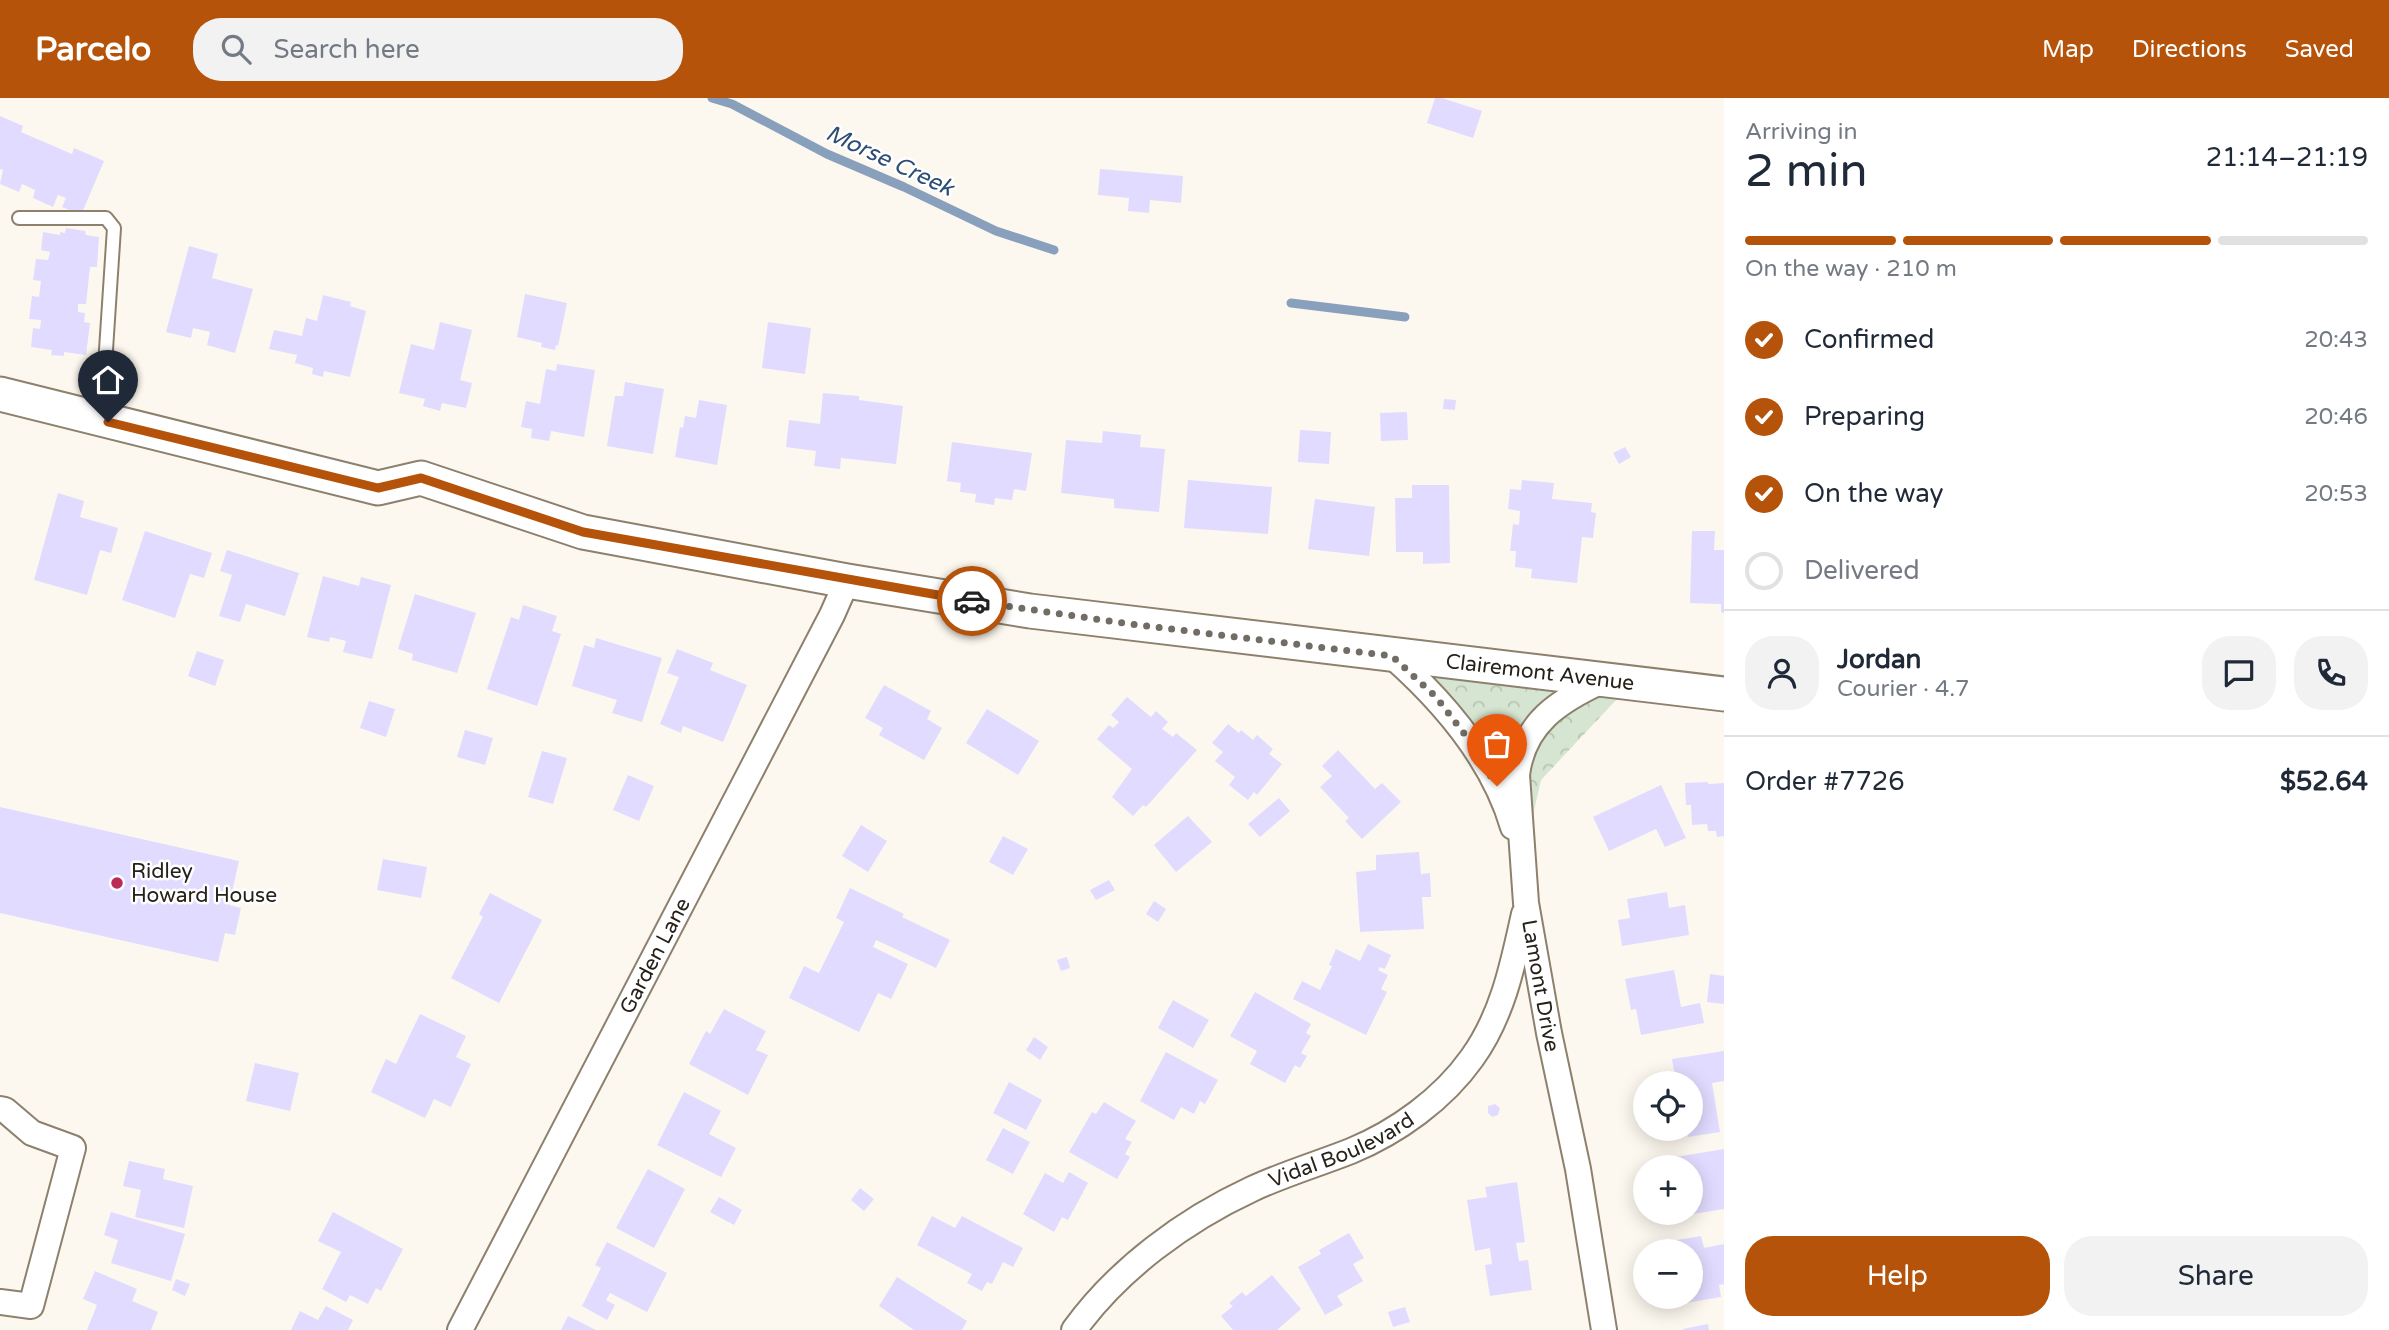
<!DOCTYPE html>
<html lang="en">
<head>
<meta charset="utf-8">
<style>
  :root { --surface:#fff; --page:#f2f2f3; --text:#1f2937; --muted:#747a83; --line:#e0e1e3; --accent:#b45309 }
  body { margin:0; font-family:"Varela Round",sans-serif; background:var(--page); color:var(--text); height:100vh; display:flex; flex-direction:column; font-size:26px; white-space:nowrap }
  * { box-sizing:border-box; margin:0 }
  p { font-size:23px; color:var(--muted) }
  .icon { flex:none; width:38px; height:38px; fill:none; stroke:currentColor; stroke-width:2; stroke-linecap:round; stroke-linejoin:round }
  .map { position:relative; flex:1; overflow:hidden }
  .details { display:flex; flex-direction:column; background:var(--surface); width:665px }
  .details>* { flex:none }
  .tools { position:absolute; left:1633px; top:973px; display:grid; gap:14px }
  .tools a { display:grid; place-items:center; width:70px; height:70px; border-radius:50%; background:var(--surface); box-shadow:0 4px 18px #0003; font-size:35px }
  .pin { position:absolute; display:grid; place-items:center; width:60px; height:60px; color:#fff; margin:-72px -30px; border-radius:50% 50% 50% 0; rotate:-45deg; box-shadow:0 0 7px #0007 }
  .pin .icon { rotate:45deg }
  .courier { position:absolute; display:grid; place-items:center; width:70px; height:70px; margin:-35px; border:5px solid #b45309; border-radius:50%; background:#fff; color:#222; box-shadow:0 2px 9px #0007 }
  .summary em { font-style:normal; font-weight:600 }
  .summary div { display:flex; flex-direction:column-reverse }
  .summary { display:flex; align-items:center; justify-content:space-between; height:119px; padding:0 21px }
  h1 { font-size:46px; font-weight:600; line-height:52px }
  .bar { display:grid; grid-template-columns:repeat(4,1fr); gap:10px 7px; align-content:center; height:84px; padding:0 21px }
  .bar i { height:9px; border-radius:5px; background:var(--line) }
  .bar .on { background:var(--accent) }
  .bar p { grid-column:span 4 }
  .line { display:flex; align-items:center; gap:18px; padding:0 21px; border-top:2px solid var(--line) }
  .line div { flex:1 }
  .round { display:grid; place-items:center; flex:none; width:74px; height:74px; border-radius:28px; background:var(--page) }
  ol { padding:0 21px; list-style:none }
  li { display:flex; align-items:center; gap:21px; height:77px }
  li p { margin-inline-start:auto }
  li .icon { padding:7px; border-radius:50%; background:var(--accent); color:#fff; stroke-width:4 }
  li:last-child { color:var(--muted) }
  li i { width:38px; height:38px; border:4px solid var(--line); border-radius:50% }
  .action { display:flex; gap:14px; margin-top:auto; padding:14px 21px }
  .action a { flex:1; height:80px; border-radius:28px; background:var(--accent); color:#fff; font-size:28px; font-weight:600; line-height:80px; text-align:center }
  .action a+a { background:var(--page); color:var(--text) }
  header { display:flex; align-items:center; gap:42px; box-sizing:border-box; height:98px; padding:0 35px; background:var(--accent); color:#fff }
  header strong { font-size:33px }
  nav { display:flex; gap:38px; margin-inline-start:auto; font-size:24px }
  .search { width:490px; height:63px; background:var(--page); display:flex; align-items:center; gap:18px; box-sizing:border-box; padding:0 24px; border-radius:28px; color:var(--muted); font-size:26px }
  main { display:flex; flex:1; min-height:0 }
  .map>svg:first-child { display:block }
</style>
</head>
<body>
<header>
<strong>Parcelo</strong>
<div class="search"><svg class="icon" aria-label="search" viewBox="0 0 24 24"><circle cx="10" cy="10" r="6"/><path d="M15 15l6 6"/></svg>Search here</div>
<nav><a>Map</a><a>Directions</a><a>Saved</a></nav>
</header>
<main>
<div class="map">
<svg width="1724" height="1232" viewBox="0 0 1724 1232">
  <defs>
    <pattern id="park-crowns" width="20" height="18" patternUnits="userSpaceOnUse" patternTransform="scale(1.75)"><rect width="20" height="18" fill="#d6e5d1"/><path d="M2 6a3 3 0 1 1 6 0M12 15a3 3 0 1 1 6 0" fill="none" stroke="#b8c4b3"/></pattern>
  </defs>
  <rect width="100%" height="100%" fill="#fdf8ef"/>
  <polygon fill="url(#park-crowns)" points="1397,554 1632,585 1541,682 1523,761 1509,717"/>
  <g fill="none" stroke-linecap="round" stroke-linejoin="round">
    <g stroke="#89a0bd" stroke-width="9">
      <polyline points="712,0 732,6 827,56 904,89 996,133 1054,152"/>
      <polyline points="1291,205 1405,219"/>
    </g>
  </g>
  <g fill="#e1dbff">
    <polygon points="1435,0 1442,0 1482,13 1473,40 1427,25"/>
    <polygon points="0,18 23,28 21,34 72,56 74,50 104,63 81,117 62,109 66,100 58,97 53,109 33,100 35,92 22,86 19,94 0,86 3,72 0,71"/>
    <polygon points="1100,71 1183,78 1181,105 1150,102 1149,115 1128,113 1129,100 1098,97"/>
    <polygon points="66,130 85,133 86,137 99,139 97,169 90,169 86,206 78,206 78,214 85,215 84,224 90,225 86,257 64,254 64,258 51,257 52,252 31,249 33,230 40,231 41,222 29,221 32,198 39,199 41,183 33,182 36,161 48,162 50,154 41,152 43,134 60,137 60,134 65,135"/>
    <polygon points="189,148 218,156 212,180 253,191 235,255 207,247 210,234 193,230 191,240 166,234"/>
    <polygon points="525,196 567,205 558,248 556,247 555,252 541,249 542,245 517,239"/>
    <polygon points="323,197 351,204 350,208 366,213 350,279 324,273 323,279 312,276 313,270 295,265 297,257 269,251 274,232 302,238 306,220 317,223"/>
    <polygon points="440,224 472,232 460,282 472,285 466,310 442,305 440,313 423,308 425,301 399,295 411,246 434,252"/>
    <polygon points="768,224 811,230 805,276 762,270"/>
    <polygon points="557,266 595,272 584,339 551,333 549,343 531,340 532,331 521,329 526,303 540,306 546,271 556,273"/>
    <polygon points="625,284 664,291 653,356 607,348 615,298 623,298"/>
    <polygon points="823,295 859,298 859,302 903,308 896,366 841,360 840,371 814,368 816,353 786,349 789,322 820,326"/>
    <polygon points="1444,301 1456,302 1455,312 1443,311"/>
    <polygon points="699,302 727,307 717,367 675,359 680,329 683,330 685,318 696,320"/>
    <polygon points="1407,314 1408,342 1381,343 1380,315"/>
    <polygon points="1300,332 1331,334 1329,366 1298,364"/>
    <polygon points="1103,333 1141,337 1140,349 1165,351 1159,414 1114,410 1114,401 1061,395 1066,342 1102,345"/>
    <polygon points="952,344 1032,355 1026,393 1014,391 1012,402 995,400 994,407 975,404 976,396 960,394 961,385 947,383"/>
    <polygon points="1625,349 1631,359 1619,366 1613,355"/>
    <polygon points="1188,382 1272,389 1268,436 1184,430"/>
    <polygon points="1522,382 1554,385 1552,401 1592,405 1591,414 1596,415 1593,440 1582,439 1577,485 1531,480 1532,471 1515,469 1516,453 1510,453 1513,426 1519,427 1520,413 1508,411 1510,391 1521,392"/>
    <polygon points="1412,387 1449,387 1450,465 1423,466 1423,454 1396,454 1395,400 1412,400"/>
    <polygon points="58,395 84,403 80,419 118,430 111,455 100,452 87,497 34,482"/>
    <polygon points="1315,401 1375,409 1369,458 1308,451"/>
    <polygon points="145,433 212,455 204,480 190,476 175,520 122,502"/>
    <polygon points="1692,433 1715,433 1714,452 1724,452 1724,515 1721,514 1721,506 1690,505"/>
    <polygon points="227,452 299,475 285,518 246,506 240,524 219,518 232,477 220,473"/>
    <polygon points="323,478 359,488 361,479 391,487 372,561 343,554 346,543 330,539 329,544 307,539"/>
    <polygon points="415,496 476,515 457,575 412,562 413,556 398,551"/>
    <polygon points="523,507 557,518 552,533 561,536 537,608 487,591 511,519 519,522"/>
    <polygon points="596,540 662,560 642,624 612,615 617,602 572,588 584,547 594,550"/>
    <polygon points="677,551 713,565 710,572 747,587 723,644 683,628 681,635 660,626 679,579 667,575"/>
    <polygon points="197,553 224,562 215,588 188,578"/>
    <polygon points="884,587 931,613 927,621 942,630 924,662 879,637 883,630 865,620"/>
    <polygon points="1127,599 1151,619 1156,613 1168,624 1162,631 1173,639 1176,635 1197,652 1146,709 1143,707 1133,718 1112,699 1132,671 1097,641 1109,627 1113,630 1119,624 1111,617"/>
    <polygon points="369,603 395,611 386,639 360,630"/>
    <polygon points="987,611 1039,643 1018,677 966,645"/>
    <polygon points="1228,626 1239,635 1241,632 1253,642 1257,637 1273,651 1269,656 1282,666 1257,697 1254,694 1248,702 1229,687 1235,679 1215,663 1223,654 1212,645"/>
    <polygon points="465,632 493,640 485,667 457,659"/>
    <polygon points="1338,652 1375,691 1382,685 1401,704 1362,741 1345,723 1349,720 1320,689 1332,678 1322,668"/>
    <polygon points="542,653 567,660 553,706 528,699"/>
    <polygon points="628,677 654,688 639,723 613,712"/>
    <polygon points="1708,684 1708,686 1724,685 1724,738 1717,739 1716,733 1708,733 1707,726 1692,727 1691,707 1686,707 1685,685"/>
    <polygon points="1661,687 1686,740 1665,749 1656,731 1609,753 1593,719"/>
    <polygon points="1279,700 1290,713 1260,739 1248,726"/>
    <polygon points="0,709 239,763 229,807 241,810 235,837 225,835 218,864 0,815"/>
    <polygon points="1188,718 1212,744 1176,774 1154,747"/>
    <polygon points="861,727 887,743 868,774 842,758"/>
    <polygon points="1003,738 1028,751 1013,777 989,764"/>
    <polygon points="1419,754 1421,776 1430,775 1431,799 1422,799 1424,831 1360,834 1356,774 1376,772 1376,757"/>
    <polygon points="383,761 427,769 421,800 377,792"/>
    <polygon points="1109,782 1115,792 1096,802 1090,792"/>
    <polygon points="850,790 904,816 902,819 950,842 936,870 876,842 873,849 908,866 891,901 878,895 859,934 789,900 804,868 819,875 844,824 836,820"/>
    <polygon points="1667,794 1669,810 1685,807 1689,837 1622,848 1618,822 1630,820 1627,801"/>
    <polygon points="490,795 542,822 499,905 451,880 483,819 479,816"/>
    <polygon points="1154,803 1166,811 1158,824 1146,816"/>
    <polygon points="1368,846 1391,857 1385,871 1380,869 1378,872 1388,877 1381,891 1387,894 1366,937 1293,901 1302,883 1320,892 1332,868 1329,867 1336,851 1360,863"/>
    <polygon points="1067,859 1070,870 1061,873 1057,862"/>
    <polygon points="1674,872 1681,909 1700,905 1704,925 1641,937 1636,911 1631,912 1625,881"/>
    <polygon points="1710,876 1724,878 1724,906 1707,904"/>
    <polygon points="1255,894 1311,926 1306,935 1311,938 1301,955 1307,958 1300,970 1295,967 1285,985 1250,966 1257,953 1230,938"/>
    <polygon points="1173,902 1209,922 1193,950 1158,930"/>
    <polygon points="724,911 766,933 756,952 768,957 748,997 689,966 706,933 710,936"/>
    <polygon points="420,916 466,938 456,959 471,966 451,1009 434,1001 425,1020 371,994 386,961 396,966"/>
    <polygon points="1034,939 1048,949 1040,962 1026,952"/>
    <polygon points="1724,953 1724,983 1712,985 1720,1034 1688,1039 1687,1033 1655,1039 1653,1031 1690,1031 1690,985 1676,985 1672,961"/>
    <polygon points="1166,954 1218,982 1205,1006 1200,1003 1194,1016 1181,1009 1174,1022 1140,1003"/>
    <polygon points="255,965 299,975 290,1013 246,1003"/>
    <polygon points="1009,984 1042,1002 1026,1032 993,1015"/>
    <polygon points="684,994 721,1013 709,1036 736,1050 721,1079 657,1047"/>
    <polygon points="1104,1004 1136,1023 1125,1041 1132,1044 1125,1056 1130,1059 1117,1081 1069,1054 1092,1014 1096,1016"/>
    <polygon points="1495,1006 1500,1010 1498,1017 1492,1019 1488,1015 1488,1008"/>
    <polygon points="1003,1030 1030,1044 1013,1076 986,1062"/>
    <polygon points="1724,1051 1724,1111 1667,1120 1666,1115 1690,1115 1690,1069 1659,1069 1657,1062"/>
    <polygon points="129,1063 165,1071 163,1081 193,1088 184,1130 135,1119 141,1092 123,1088"/>
    <polygon points="648,1071 685,1091 654,1150 616,1130"/>
    <polygon points="1069,1074 1088,1085 1068,1122 1062,1119 1054,1134 1023,1116 1045,1075 1063,1085"/>
    <polygon points="1517,1084 1525,1144 1516,1145 1519,1163 1528,1162 1532,1192 1490,1198 1485,1167 1492,1166 1490,1150 1475,1153 1467,1102 1487,1099 1485,1089"/>
    <polygon points="860,1090 874,1101 864,1113 851,1102"/>
    <polygon points="719,1099 742,1112 734,1127 710,1114"/>
    <polygon points="111,1114 185,1136 171,1183 111,1165 118,1142 104,1137"/>
    <polygon points="333,1114 403,1151 381,1193 376,1190 368,1206 350,1197 346,1204 322,1191 341,1154 318,1143"/>
    <polygon points="932,1118 955,1130 962,1118 1023,1150 1013,1169 1003,1164 992,1186 987,1184 982,1193 967,1185 972,1176 917,1147"/>
    <polygon points="1349,1135 1364,1160 1353,1166 1363,1183 1337,1198 1343,1207 1325,1217 1298,1169 1321,1156 1319,1152"/>
    <polygon points="1701,1138 1704,1150 1724,1146 1724,1186 1719,1187 1721,1199 1680,1206 1679,1199 1690,1199 1690,1153 1678,1153 1677,1142"/>
    <polygon points="607,1144 667,1175 647,1214 610,1195 606,1202 615,1207 607,1222 582,1208 601,1170 595,1167"/>
    <polygon points="95,1173 137,1191 132,1203 158,1214 151,1232 87,1232 97,1207 83,1201"/>
    <polygon points="1272,1177 1301,1211 1277,1232 1233,1232 1221,1218 1233,1208 1229,1205 1242,1194 1246,1198"/>
    <polygon points="897,1179 967,1223 962,1232 914,1232 879,1208"/>
    <polygon points="176,1181 190,1186 185,1198 172,1192"/>
    <polygon points="326,1208 353,1222 348,1232 291,1232 300,1213 318,1222"/>
    <polygon points="1405,1209 1410,1224 1393,1229 1388,1214"/>
    <polygon points="568,1218 596,1232 561,1232"/>
    <polygon points="1708,1226 1709,1232 1683,1232 1683,1231"/>
  </g>
  <g fill="none" stroke-linecap="round" stroke-linejoin="round">
    <g stroke="#8d806d" stroke-width="16">
      <polyline id="lane" points="19,120 106,120 114,130 105,267 91,315"/>
    </g>
    <g stroke="#8d806d" stroke-width="28">
      <g id="street">
        <path d="M 1392,558 C 1444,604 1493,661 1513,729"/>
        <path id="s1" d="M 1604,582 C 1560,602 1523,625 1517,677 L 1526,805 L 1549,935 L 1578,1071 L 1604,1232"/>
        <polyline points="0,1011 5,1012 32,1035 73,1050 31,1208 0,1204"/>
        <path id="s2" d="M 460,1232 L 832,517 L 847,483"/>
        <path id="s3" d="M 1074,1232 C 1118,1171 1185,1122 1252,1091 C 1284,1076 1318,1066 1351,1053 C 1397,1034 1443,1001 1472,960 C 1503,917 1513,866 1524,816"/>
      </g>
    </g>
    <g stroke="#8d806d" stroke-width="37">
      <g id="secondary">
        <path id="s4" d="M 0,296 L 378,390 L 421,380 L 583,434 L 847,483 L 1030,513 L 1724,596"/>
      </g>
    </g>
    <use href="#lane" stroke="#fff" stroke-width="12"/>
    <use href="#street" stroke="#fff" stroke-width="24"/>
    <use href="#secondary" stroke="#fff" stroke-width="33"/>
  </g>
  <g fill="none" stroke-linecap="round" stroke-linejoin="round">
    <polyline stroke="#716c64" stroke-width="7" stroke-dasharray="0 12.6" points="972,503 1130,526 1392,558 1436,599 1466,638 1497,688"/>
    <polyline stroke="#b45309" stroke-width="9" points="108,324 378,390 421,380 583,434 972,503"/>
  </g>
  <circle fill="#bb2b57" stroke="#fff" stroke-width="2.5" cx="117" cy="785" r="7"/>
  <g text-anchor="middle" stroke-width="5" stroke-linejoin="round" paint-order="stroke">
    <g font-size="21" fill="#262119" stroke="#fff">
      <text dy="7" stroke="none"><textPath href="#s4" startOffset="1572">Clairemont Avenue</textPath></text>
      <text dy="7" stroke="none"><textPath href="#s2" startOffset="422">Garden Lane</textPath></text>
      <text dy="7" stroke="none"><textPath href="#s1" startOffset="348">Lamont Drive</textPath></text>
      <text dy="7" stroke="none"><textPath href="#s3" startOffset="327">Vidal Boulevard</textPath></text>
    </g>
    <g font-size="21" fill="#262119" stroke="#fff" text-anchor="start">
      <text x="131" y="780">Ridley<tspan x="131" dy="24">Howard House</tspan></text>
    </g>
    <g font-size="23" font-style="italic" fill="#2b4d76" stroke="#fff">
      <text transform="translate(890 62) rotate(25)" y="8">Morse Creek</text>
    </g>
  </g>
</svg>
<div class="tools">
<a><svg class="icon" aria-label="locate" viewBox="0 0 24 24"><circle cx="12" cy="12" r="6"/><path d="M12 2v4M12 18v4M2 12h4M18 12h4"/></svg></a>
<a>+</a>
<a>−</a>
</div>
<div class="pin" style="left:1497px;top:688px;background:#ea580c"><svg class="icon" aria-label="bag" viewBox="0 0 24 24"><path d="M5 8h14l-1 12H6zM9 8a3 3 0 0 1 6 0"/></svg></div>
<div class="pin" style="left:108px;top:324px;background:#1f2937"><svg class="icon" aria-label="home" viewBox="0 0 24 24"><path d="M3 11l9-7 9 7M6 9v11h12V9"/></svg></div>
<div class="courier" style="left:972px;top:503px"><svg class="icon" aria-label="car" viewBox="0 0 24 24"><path d="M5 17H2v-5l4-1 3-4h7l3 4 3 1v5h-3M9 17h6M6 11h13"/><circle cx="7" cy="17" r="2"/><circle cx="17" cy="17" r="2"/></svg></div>
</div>
<section class="details">
<div class="summary"><div><h1>2 min</h1><p>Arriving in</p></div><em>21:14–21:19</em></div>
<div class="bar"><i class="on"></i><i class="on"></i><i class="on"></i><i></i><p>On the way · 210 m</p></div>
<ol>
<li><svg class="icon" aria-label="check" viewBox="0 0 24 24"><path d="M5 12l5 5 9-10"/></svg>Confirmed<p>20:43</p></li>
<li><svg class="icon" aria-label="check" viewBox="0 0 24 24"><path d="M5 12l5 5 9-10"/></svg>Preparing<p>20:46</p></li>
<li><svg class="icon" aria-label="check" viewBox="0 0 24 24"><path d="M5 12l5 5 9-10"/></svg>On the way<p>20:53</p></li>
<li><i></i>Delivered</li>
</ol>
<div class="line" style="height:126px"><a class="round"><svg class="icon" aria-label="person" viewBox="0 0 24 24"><circle cx="12" cy="8" r="4"/><path d="M4 21q1-7 8-7t8 7"/></svg></a><div><b>Jordan</b><p>Courier · 4.7</p></div><a class="round"><svg class="icon" aria-label="chat" viewBox="0 0 24 24"><path d="M4 5h16v11H9l-5 4z"/></svg></a><a class="round"><svg class="icon" aria-label="phone" viewBox="0 0 24 24"><path d="M5 4h4l2 5-3 2q2 4 5 5l2-3 5 2v4C11 20 4 13 5 4z"/></svg></a></div>
<div class="line" style="height:91px"><div>Order #7726</div><b>$52.64</b></div>
<div class="action"><a>Help</a><a>Share</a></div>
</section>
</main>
</body>
</html>
